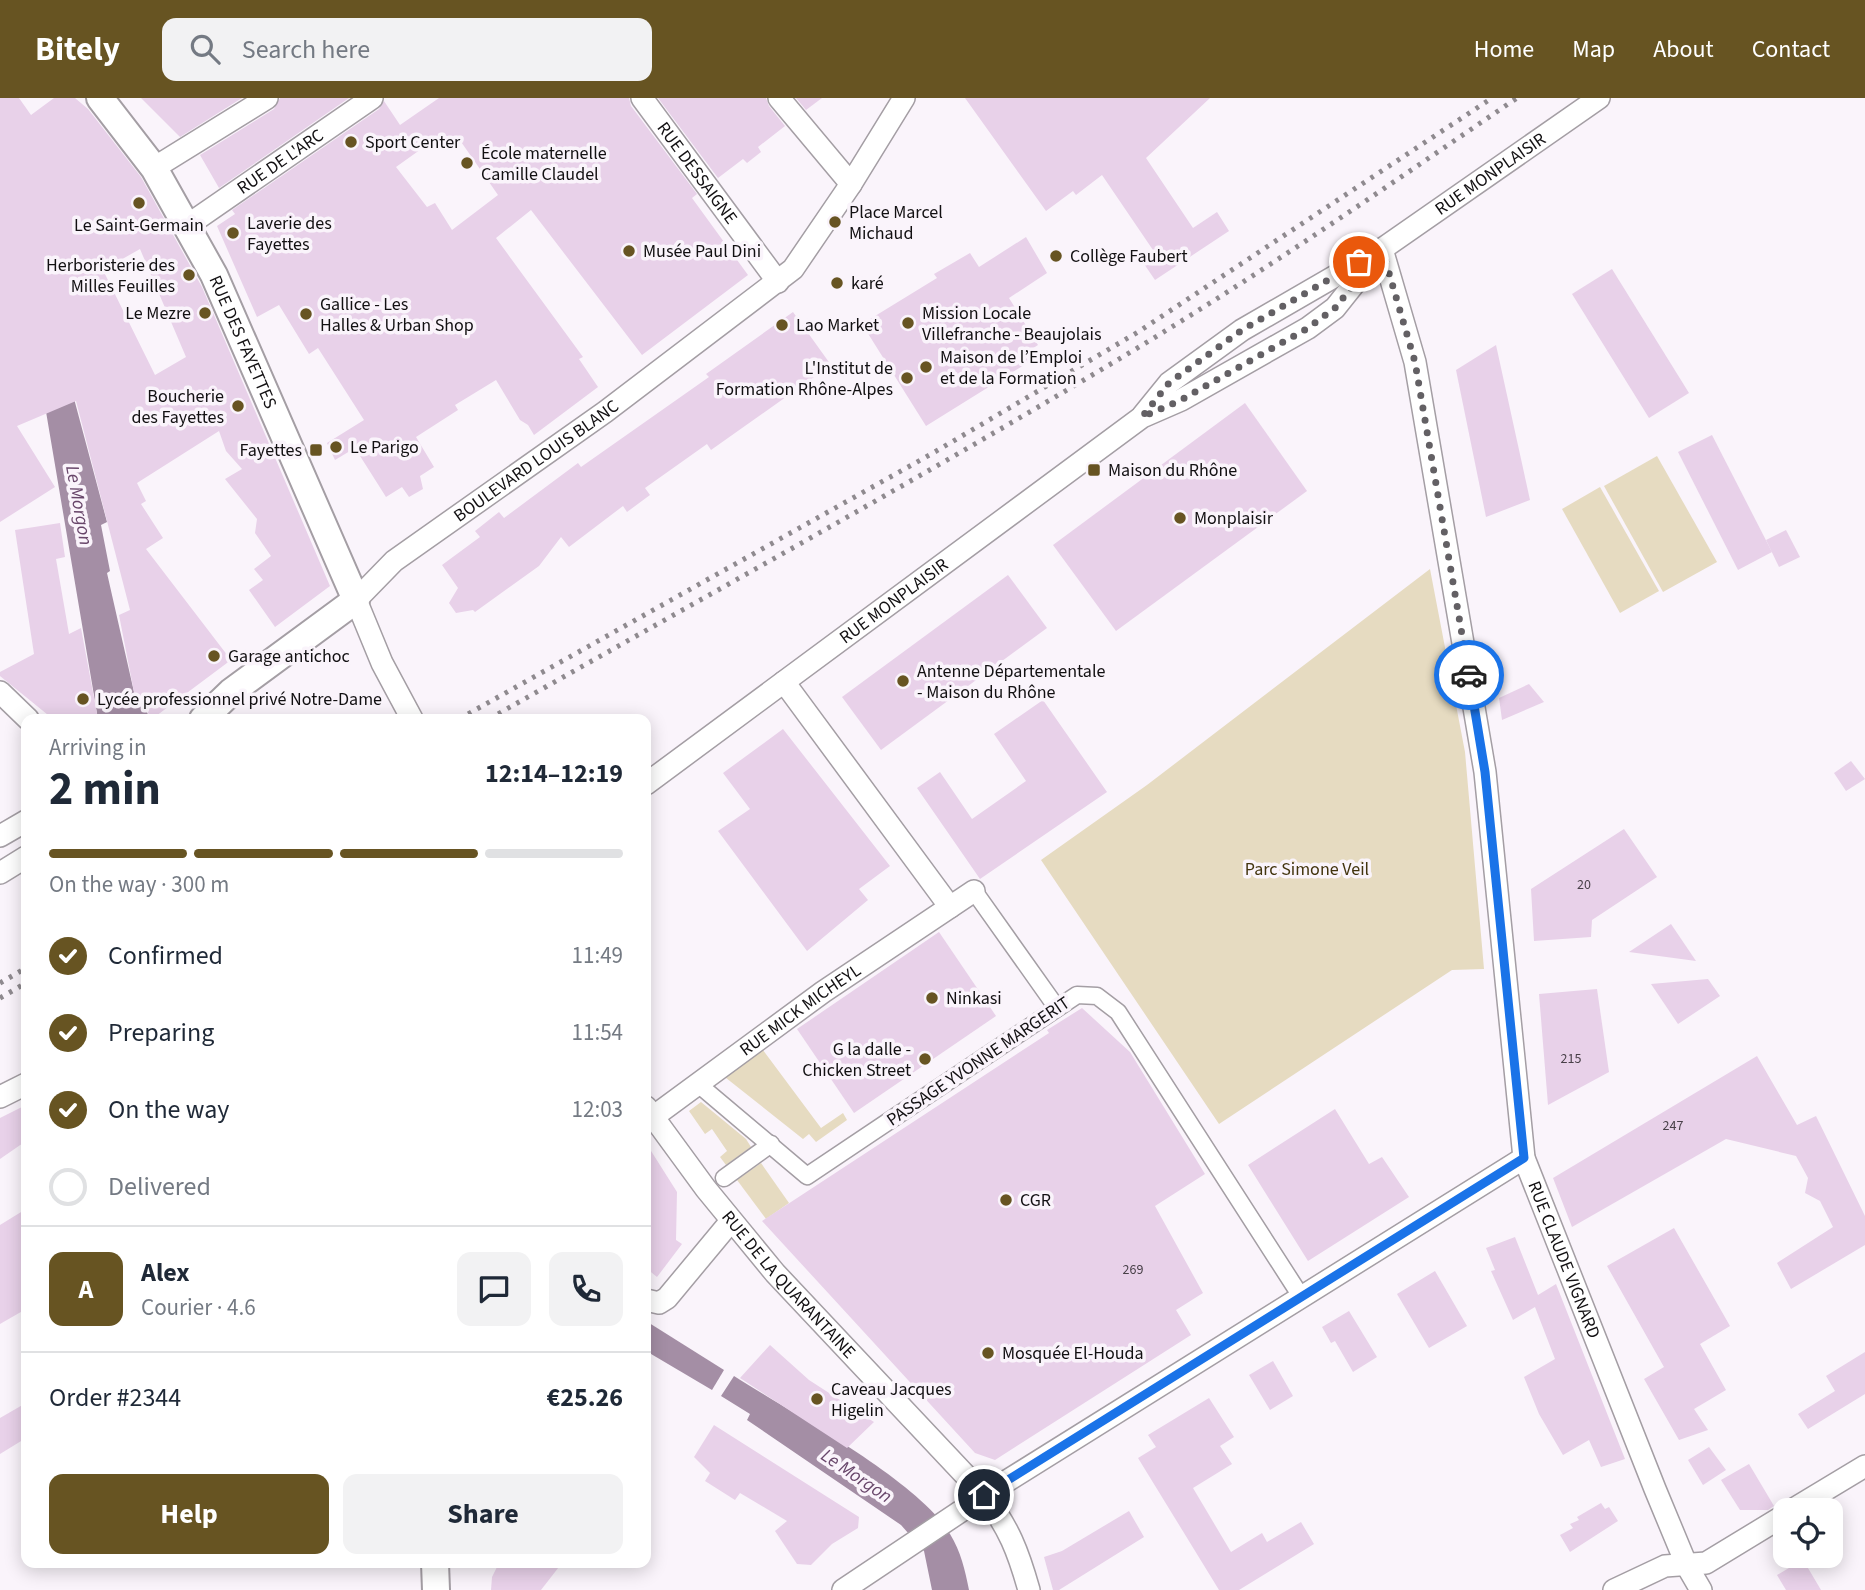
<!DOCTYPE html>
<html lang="en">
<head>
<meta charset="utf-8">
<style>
  :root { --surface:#fff; --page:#f2f2f3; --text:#1f2937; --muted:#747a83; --line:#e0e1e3; --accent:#675422 }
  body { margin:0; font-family:"Source Sans 3",sans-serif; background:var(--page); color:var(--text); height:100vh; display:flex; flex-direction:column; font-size:26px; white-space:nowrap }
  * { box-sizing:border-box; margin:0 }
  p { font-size:23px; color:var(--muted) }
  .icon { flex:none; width:38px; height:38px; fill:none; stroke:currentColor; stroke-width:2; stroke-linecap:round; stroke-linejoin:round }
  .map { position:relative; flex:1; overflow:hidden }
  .sheet { position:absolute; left:21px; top:616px; width:630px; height:854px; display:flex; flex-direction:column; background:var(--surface); border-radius:14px; box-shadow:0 4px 18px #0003 }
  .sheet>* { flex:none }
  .fabs { position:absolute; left:1773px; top:1400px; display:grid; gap:14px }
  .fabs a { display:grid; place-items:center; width:70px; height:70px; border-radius:14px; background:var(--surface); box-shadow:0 4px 18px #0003; font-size:35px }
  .pin { position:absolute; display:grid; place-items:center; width:60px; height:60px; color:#fff; margin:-30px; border:4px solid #fff; border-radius:50%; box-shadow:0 2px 7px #0007 }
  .courier { position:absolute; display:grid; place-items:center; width:70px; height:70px; margin:-35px; border:5px solid #1a73e8; border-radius:50%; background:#fff; color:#222; box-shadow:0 2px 9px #0007 }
  .overview em { font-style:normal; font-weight:700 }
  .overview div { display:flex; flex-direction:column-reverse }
  .overview { display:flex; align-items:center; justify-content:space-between; height:119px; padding:0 28px }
  h1 { font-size:46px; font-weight:700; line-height:52px }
  .bar { display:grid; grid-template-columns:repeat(4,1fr); gap:10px 7px; align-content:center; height:84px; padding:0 28px }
  .bar i { height:9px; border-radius:5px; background:var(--line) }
  .bar .on { background:var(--accent) }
  .bar p { grid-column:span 4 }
  .line { display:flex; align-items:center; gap:18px; padding:0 28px; border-top:2px solid var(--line) }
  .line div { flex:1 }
  .round { display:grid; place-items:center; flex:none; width:74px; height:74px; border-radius:14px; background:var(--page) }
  ol { padding:0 28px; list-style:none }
  li { display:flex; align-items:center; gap:21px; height:77px }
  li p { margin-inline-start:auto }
  li .icon { padding:7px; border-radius:50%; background:var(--accent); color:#fff; stroke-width:4 }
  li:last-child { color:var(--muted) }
  li i { width:38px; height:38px; border:4px solid var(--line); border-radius:50% }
  .action { display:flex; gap:14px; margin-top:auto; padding:14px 28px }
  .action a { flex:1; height:80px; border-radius:14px; background:var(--accent); color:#fff; font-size:28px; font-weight:700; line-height:80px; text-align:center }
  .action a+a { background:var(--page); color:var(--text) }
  header { display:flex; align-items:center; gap:42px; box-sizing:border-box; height:98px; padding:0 35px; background:var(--accent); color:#fff }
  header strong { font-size:33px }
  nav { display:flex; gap:38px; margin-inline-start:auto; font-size:24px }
  .search { width:490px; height:63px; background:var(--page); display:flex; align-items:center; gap:18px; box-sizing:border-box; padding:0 24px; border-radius:14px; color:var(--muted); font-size:26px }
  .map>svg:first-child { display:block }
</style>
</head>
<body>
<header>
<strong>Bitely</strong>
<div class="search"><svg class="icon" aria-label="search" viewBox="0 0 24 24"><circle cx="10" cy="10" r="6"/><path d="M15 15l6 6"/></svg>Search here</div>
<nav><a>Home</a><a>Map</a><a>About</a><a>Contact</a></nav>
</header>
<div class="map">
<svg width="1865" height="1492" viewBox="0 0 1865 1492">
  <rect width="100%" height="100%" fill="#faf4fb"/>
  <g fill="#e6dbc1">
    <polygon points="1657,358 1717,464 1663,494 1604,388"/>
    <polygon points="1600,389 1659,493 1620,515 1562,411"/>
    <polygon points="1430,471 1465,654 1484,871 1452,872 1219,1026 1041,762 1147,687"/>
    <polygon points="760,948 821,1030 843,1015 847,1022 816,1044 809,1036 803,1041 721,976"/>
    <polygon points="701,1004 746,1041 751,1049 726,1067 720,1059 727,1053 712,1031 705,1036 689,1013"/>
    <polygon points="761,1065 789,1105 766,1121 737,1082"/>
  </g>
  <g fill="#a48ea5">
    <polygon points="65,267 107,424 101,427 110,473 107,475 134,594 151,621 98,621 42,290"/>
    <polygon points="646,1223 724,1272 712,1292 646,1253"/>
    <path d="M 734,1278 C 790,1314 919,1383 950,1436 C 961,1454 965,1472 969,1492 L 932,1492 L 924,1453 L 901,1427 L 747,1322 L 750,1316 L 721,1298 Z"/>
  </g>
  <g fill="#e8d1e9" fill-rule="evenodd">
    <path d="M 0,0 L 19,0 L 31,17 L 54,0 L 75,0 L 88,11 L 141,79 L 202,189 L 330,488 L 275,529 L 249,492 L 263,482 L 254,471 L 271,458 L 255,435 L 257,421 L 225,381 L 242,371 L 226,353 L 219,333 L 137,385 L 146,403 L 141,406 L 163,440 L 146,451 L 231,562 L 152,621 L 134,594 L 119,517 L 130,512 L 76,303 L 17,328 L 55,389 L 0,424 ZM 140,151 L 186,259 L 155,277 L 103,172 Z"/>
    <polygon points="141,0 242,0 180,39"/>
    <polygon points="280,0 349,0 219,90 200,57 274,11"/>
    <path d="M 439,0 L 629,0 L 631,8 L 697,96 L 692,100 L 748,177 L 642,257 L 531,112 L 496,140 L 583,259 L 579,261 L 598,289 L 534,337 L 528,327 L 520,322 L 496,282 L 455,307 L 458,312 L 416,339 L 434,369 L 420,378 L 423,391 L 409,399 L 402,389 L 386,399 L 355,350 L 335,362 L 327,345 L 364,322 L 318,250 L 309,256 L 279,207 L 257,219 L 217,128 L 235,116 L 232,112 L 379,11 L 384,3 L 400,27 ZM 457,38 L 498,97 L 452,132 L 435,105 L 427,109 L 396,69 L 431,44 L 437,52 Z"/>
    <polygon points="658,0 766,0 769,8 785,28 758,49 761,54 747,65 743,61 718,80"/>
    <polygon points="796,0 822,0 806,12"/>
    <polygon points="965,0 1210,0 1146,60 1193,130 1217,114 1229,133 1155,182 1142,163 1155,155 1102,77 1076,97 1073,93 1046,113"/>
    <polygon points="1026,139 1047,175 1009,200 1038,247 1024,256 1029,264 926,328 862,226 937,180 934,176 970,155 979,169"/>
    <polygon points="1612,171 1689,295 1649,320 1572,196"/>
    <polygon points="793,214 831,267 711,352 707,346 645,390 650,397 627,414 623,408 569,449 561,439 539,468 475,514 473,512 456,515 449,505 458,490 442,467 480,439 475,433 499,414 504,420 578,365 581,369 709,279 706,276"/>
    <polygon points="1496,247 1530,402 1486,419 1456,272"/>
    <polygon points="1245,305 1307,393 1116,533 1053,447"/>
    <polygon points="1712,337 1772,454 1738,472 1678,354"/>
    <polygon points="60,425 65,459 56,461 69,536 81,530 98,621 53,621 0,578 0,574 34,556 15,432"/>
    <polygon points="1786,432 1800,459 1779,469 1766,442"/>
    <polygon points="1008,477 1047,530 881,652 842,599"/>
    <polygon points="1529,586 1544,604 1502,622 1499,600"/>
    <polygon points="1043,602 1107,694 980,781 917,690 940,674 972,721 1026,683 994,636"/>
    <polygon points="783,631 890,768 859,791 868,802 807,853 718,733 750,711 723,675"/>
    <polygon points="1851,663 1865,681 1846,693 1834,675"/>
    <polygon points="1624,731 1657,779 1592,822 1591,839 1534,843 1531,791"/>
    <polygon points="1671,826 1696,863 1629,854"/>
    <polygon points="939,834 996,918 854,1015 797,931"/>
    <polygon points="1708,881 1720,898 1678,926 1651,886"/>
    <polygon points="1597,891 1609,974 1548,1007 1539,896"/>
    <polygon points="1082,910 1130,954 1205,1076 1155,1108 1203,1195 1176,1212 1191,1237 995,1362 975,1355 762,1123 1049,935 1047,932"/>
    <polygon points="1757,958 1797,1027 1816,1018 1865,1118 1865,1147 1791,1191 1777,1165 1833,1129 1820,1103 1805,1095 1808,1080 1796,1058 1726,1041 1572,1129 1553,1080"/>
    <polygon points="26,1007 26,1043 0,1061 0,1020"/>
    <polygon points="1335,1011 1369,1066 1382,1059 1409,1099 1308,1163 1248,1067"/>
    <polygon points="646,1045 677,1094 676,1142 682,1146 657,1179 646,1170"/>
    <polygon points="26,1111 26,1211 0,1226 0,1127"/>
    <polygon points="1674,1130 1730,1228 1700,1246 1726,1292 1694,1311 1708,1332 1679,1342 1644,1281 1664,1269 1607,1168"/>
    <polygon points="1515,1139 1538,1197 1556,1186 1625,1361 1601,1369 1589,1342 1563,1357 1539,1316 1524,1279 1555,1261 1535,1209 1513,1222 1491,1173 1495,1172 1486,1150"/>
    <polygon points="1435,1173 1467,1228 1429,1250 1397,1196"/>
    <polygon points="1349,1213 1377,1259 1353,1274 1335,1243 1331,1245 1322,1229"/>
    <polygon points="770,1247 809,1282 874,1324 847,1350 740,1280"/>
    <polygon points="1865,1254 1865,1296 1808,1331 1798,1316 1835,1293 1826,1278"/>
    <polygon points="1273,1263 1293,1298 1270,1312 1249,1277"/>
    <polygon points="1209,1300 1234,1339 1220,1348 1232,1366 1193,1390 1231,1454 1262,1435 1267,1444 1301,1424 1314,1446 1239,1492 1219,1492 1138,1360 1156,1349 1148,1337"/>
    <polygon points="26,1305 26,1340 0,1356 0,1320"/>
    <polygon points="714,1327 859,1419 858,1430 832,1446 811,1467 797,1466 775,1433 787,1423 740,1395 735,1402 705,1383 710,1375 694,1359"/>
    <polygon points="1709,1349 1726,1372 1703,1387 1688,1362"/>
    <polygon points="1749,1366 1774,1408 1768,1412 1740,1412 1721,1382"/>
    <polygon points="1601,1405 1605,1411 1609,1409 1618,1423 1570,1454 1560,1437 1573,1430 1570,1426 1579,1422 1577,1419"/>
    <polygon points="1129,1413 1144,1439 1059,1492 1053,1492 1044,1459 1062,1453"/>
    <polygon points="1799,1464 1801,1467 1805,1465 1821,1492 1786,1492 1777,1477"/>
    <polygon points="499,1465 562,1465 541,1492 491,1492 492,1479"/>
  </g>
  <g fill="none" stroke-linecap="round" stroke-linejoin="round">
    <g stroke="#a49ea4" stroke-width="19">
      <g id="pedestrian">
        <polyline points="974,793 1057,910"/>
        <polyline points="698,986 807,1078 1077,897 1097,898 1118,914 1302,1200"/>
        <polyline points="724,1080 771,1046"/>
      </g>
    </g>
    <g stroke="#a49ea4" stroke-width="24">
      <g id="minor">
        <path id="s1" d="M 642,0 L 778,184"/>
        <polyline points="779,0 851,86"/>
        <polyline points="154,70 267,0"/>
        <path id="s2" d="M 188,127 L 372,0"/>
        <path id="s3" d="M 1382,151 L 1415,264 L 1485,674 L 1524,1060 L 1655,1391 L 1687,1468 L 1701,1492"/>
        <path id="s4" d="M 1143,317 L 1169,285 L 1242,232 L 1382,151 L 1599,0"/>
        <polyline points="784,584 950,809"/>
        <polyline points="0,594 28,621"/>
        <path id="s5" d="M 412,621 L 382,565 L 356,502 L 394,463 L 605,314 L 793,171 L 851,86 L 904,0"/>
        <path id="s6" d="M 646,686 L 1142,319 L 1181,302 L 1308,230 L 1335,210 L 1382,151"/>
        <polyline points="0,738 26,723"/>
        <polyline points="0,775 26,759"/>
        <polyline points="0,999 26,986"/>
        <path id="s7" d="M 646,1009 L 706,1091 L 775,1175 L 984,1397 C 1009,1430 1018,1453 1029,1492"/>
        <path id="s8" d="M 653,1019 L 823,894 L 974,793"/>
        <polyline points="646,1202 659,1205 667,1200 731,1123"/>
        <polyline points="1792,1412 1865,1368"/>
        <polyline points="843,1492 994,1391 1524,1060"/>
        <polyline points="1614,1492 1665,1468 1706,1465 1785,1417"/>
      </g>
    </g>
    <g stroke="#a49ea4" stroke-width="30">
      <g id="tertiary">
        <path id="s9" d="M 100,0 L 154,70 L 214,177 L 356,502 L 231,594 L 203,621"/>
        <polyline points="435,1465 436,1492"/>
      </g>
    </g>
    <use href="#pedestrian" stroke="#fff" stroke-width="16"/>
    <use href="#minor" stroke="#fff" stroke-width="21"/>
    <use href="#tertiary" stroke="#fff" stroke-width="26"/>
    <g stroke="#8f8a8f" stroke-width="5" stroke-dasharray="3.5 7" stroke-linecap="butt">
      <polyline points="459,621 933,355 1138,234 1492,0"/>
      <path d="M 489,621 C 706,498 925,378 1139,249 C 1268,171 1392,85 1517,0"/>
      <polyline points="0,885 26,870"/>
      <polyline points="0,900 26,885"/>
    </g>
  </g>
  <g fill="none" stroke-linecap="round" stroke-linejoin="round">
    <polyline stroke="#636064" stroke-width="7" stroke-dasharray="0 12.6" points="1359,164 1242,232 1169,285 1142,319 1181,302 1308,230 1335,210 1382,151 1415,264 1469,577"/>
    <polyline stroke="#1a73e8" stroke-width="9" points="984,1397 1524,1060 1485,674 1469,577"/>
  </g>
  <g fill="#675422" stroke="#faf4fb" stroke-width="2.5">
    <circle cx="351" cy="44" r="7"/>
    <circle cx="467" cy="65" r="7"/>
    <circle cx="139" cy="105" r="7"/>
    <circle cx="835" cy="124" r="7"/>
    <circle cx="233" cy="135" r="7"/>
    <circle cx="629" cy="153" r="7"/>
    <circle cx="1056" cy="158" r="7"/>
    <circle cx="189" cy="177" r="7"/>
    <circle cx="837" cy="185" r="7"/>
    <circle cx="205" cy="215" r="7"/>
    <circle cx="306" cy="216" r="7"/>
    <circle cx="908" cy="225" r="7"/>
    <circle cx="782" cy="227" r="7"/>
    <circle cx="926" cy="269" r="7"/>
    <circle cx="907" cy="280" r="7"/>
    <circle cx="238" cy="308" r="7"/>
    <circle cx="336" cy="349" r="7"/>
    <rect x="309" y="345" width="14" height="14" rx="3.5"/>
    <rect x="1087" y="365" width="14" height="14" rx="3.5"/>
    <circle cx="1180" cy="420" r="7"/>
    <circle cx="214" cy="558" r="7"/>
    <circle cx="903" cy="583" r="7"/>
    <circle cx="83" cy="601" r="7"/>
    <circle cx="932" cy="900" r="7"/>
    <circle cx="925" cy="961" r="7"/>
    <circle cx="1006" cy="1102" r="7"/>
    <circle cx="988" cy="1255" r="7"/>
    <circle cx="817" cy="1301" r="7"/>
  </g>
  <g text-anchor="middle" stroke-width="7" stroke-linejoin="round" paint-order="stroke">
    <g font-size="14" fill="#484048">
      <text x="1584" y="791">20</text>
      <text x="1571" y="965">215</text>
      <text x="1673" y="1032">247</text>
      <text x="1133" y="1176">269</text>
    </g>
    <g font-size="18" fill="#121012" stroke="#faf4fb" text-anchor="start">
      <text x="365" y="50">Sport Center</text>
      <text x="481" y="61">École maternelle<tspan x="481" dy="21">Camille Claudel</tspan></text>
      <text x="849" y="120">Place Marcel<tspan x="849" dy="21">Michaud</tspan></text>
      <text x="247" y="131">Laverie des<tspan x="247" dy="21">Fayettes</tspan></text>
      <text x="139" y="133" text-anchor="middle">Le Saint-Germain</text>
      <text x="643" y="159">Musée Paul Dini</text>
      <text x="1070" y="164">Collège Faubert</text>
      <text x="175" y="173" text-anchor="end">Herboristerie des<tspan x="175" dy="21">Milles Feuilles</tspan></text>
      <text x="851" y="191">karé</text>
      <text x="320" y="212">Gallice - Les<tspan x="320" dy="21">Halles &amp; Urban Shop</tspan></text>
      <text x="191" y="221" text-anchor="end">Le Mezre</text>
      <text x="922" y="221">Mission Locale<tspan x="922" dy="21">Villefranche - Beaujolais</tspan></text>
      <text x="796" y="233">Lao Market</text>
      <text x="940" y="265">Maison de l’Emploi<tspan x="940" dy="21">et de la Formation</tspan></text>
      <text x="893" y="276" text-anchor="end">L'Institut de<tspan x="893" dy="21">Formation Rhône-Alpes</tspan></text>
      <text x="224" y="304" text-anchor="end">Boucherie<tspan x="224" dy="21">des Fayettes</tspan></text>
      <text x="350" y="355">Le Parigo</text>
      <text x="302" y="358" text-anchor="end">Fayettes</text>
      <text x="1108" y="378">Maison du Rhône</text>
      <text x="1194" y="426">Monplaisir</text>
      <text x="228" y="564">Garage antichoc</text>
      <text x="917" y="579">Antenne Départementale<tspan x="917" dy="21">- Maison du Rhône</tspan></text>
      <text x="97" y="607">Lycée professionnel privé Notre-Dame</text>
      <text x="946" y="906">Ninkasi</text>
      <text x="911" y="957" text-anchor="end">G la dalle -<tspan x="911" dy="21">Chicken Street</tspan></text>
      <text x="1020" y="1108">CGR</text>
      <text x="1002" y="1261">Mosquée El-Houda</text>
      <text x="831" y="1297">Caveau Jacques<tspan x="831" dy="21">Higelin</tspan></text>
    </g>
    <g font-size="18" fill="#121012" stroke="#faf4fb">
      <text dy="6" stroke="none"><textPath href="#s2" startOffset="112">RUE DE L'ARC</textPath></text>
      <text dy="6" stroke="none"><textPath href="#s1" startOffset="93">RUE DESSAIGNE</textPath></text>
      <text dy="6" stroke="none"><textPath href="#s4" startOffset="425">RUE MONPLAISIR</textPath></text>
      <text dy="6" stroke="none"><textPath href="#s9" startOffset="284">RUE DES FAYETTES</textPath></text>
      <text dy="6" stroke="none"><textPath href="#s5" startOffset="360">BOULEVARD LOUIS BLANC</textPath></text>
      <text dy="6" stroke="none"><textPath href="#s6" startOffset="308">RUE MONPLAISIR</textPath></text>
      <text dy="6" stroke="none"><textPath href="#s8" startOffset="182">RUE MICK MICHEYL</textPath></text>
      <text transform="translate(978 963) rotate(-34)" y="6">PASSAGE YVONNE MARGERIT</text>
      <text dy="6" stroke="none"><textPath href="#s3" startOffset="1031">RUE CLAUDE VIGNARD</textPath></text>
      <text dy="6" stroke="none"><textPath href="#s7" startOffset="228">RUE DE LA QUARANTAINE</textPath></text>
    </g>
    <g font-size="18" fill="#42340e" stroke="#faf4fb">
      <text x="1307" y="777">Parc Simone Veil</text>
    </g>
    <g font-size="19" font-style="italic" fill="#68466a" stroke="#faf4fb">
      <text transform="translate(80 407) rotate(80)" y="7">Le Morgon</text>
      <text transform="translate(857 1377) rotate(34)" y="7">Le Morgon</text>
    </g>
  </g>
</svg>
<div class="fabs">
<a><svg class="icon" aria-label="locate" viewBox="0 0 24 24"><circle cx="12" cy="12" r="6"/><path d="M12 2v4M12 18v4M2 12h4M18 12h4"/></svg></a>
</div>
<div class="pin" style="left:1359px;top:164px;background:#ea580c"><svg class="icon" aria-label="bag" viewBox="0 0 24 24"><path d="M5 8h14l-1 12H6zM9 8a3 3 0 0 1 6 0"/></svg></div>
<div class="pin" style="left:984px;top:1397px;background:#1f2937"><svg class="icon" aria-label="home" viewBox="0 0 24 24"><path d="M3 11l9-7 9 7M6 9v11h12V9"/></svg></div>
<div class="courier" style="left:1469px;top:577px"><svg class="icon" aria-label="car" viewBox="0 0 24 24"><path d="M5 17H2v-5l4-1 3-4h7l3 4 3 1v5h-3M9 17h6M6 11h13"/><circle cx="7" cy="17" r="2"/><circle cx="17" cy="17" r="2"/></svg></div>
<section class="sheet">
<div class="overview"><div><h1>2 min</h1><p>Arriving in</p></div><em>12:14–12:19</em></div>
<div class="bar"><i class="on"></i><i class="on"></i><i class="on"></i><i></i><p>On the way · 300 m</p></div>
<ol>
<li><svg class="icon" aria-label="check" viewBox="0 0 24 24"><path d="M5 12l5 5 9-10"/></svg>Confirmed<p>11:49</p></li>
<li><svg class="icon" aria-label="check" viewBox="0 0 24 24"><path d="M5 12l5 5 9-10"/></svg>Preparing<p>11:54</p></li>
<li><svg class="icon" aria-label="check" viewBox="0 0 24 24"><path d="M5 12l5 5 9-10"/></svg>On the way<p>12:03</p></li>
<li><i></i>Delivered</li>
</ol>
<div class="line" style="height:126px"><b class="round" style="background:var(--accent);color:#fff">A</b><div><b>Alex</b><p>Courier · 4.6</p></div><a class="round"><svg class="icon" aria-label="chat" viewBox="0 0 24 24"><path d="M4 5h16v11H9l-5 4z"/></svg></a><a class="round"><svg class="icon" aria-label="phone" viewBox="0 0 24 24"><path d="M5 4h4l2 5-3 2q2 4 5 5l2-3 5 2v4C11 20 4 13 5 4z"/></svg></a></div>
<div class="line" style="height:91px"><div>Order #2344</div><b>€25.26</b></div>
<div class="action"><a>Help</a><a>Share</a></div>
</section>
</div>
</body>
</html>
